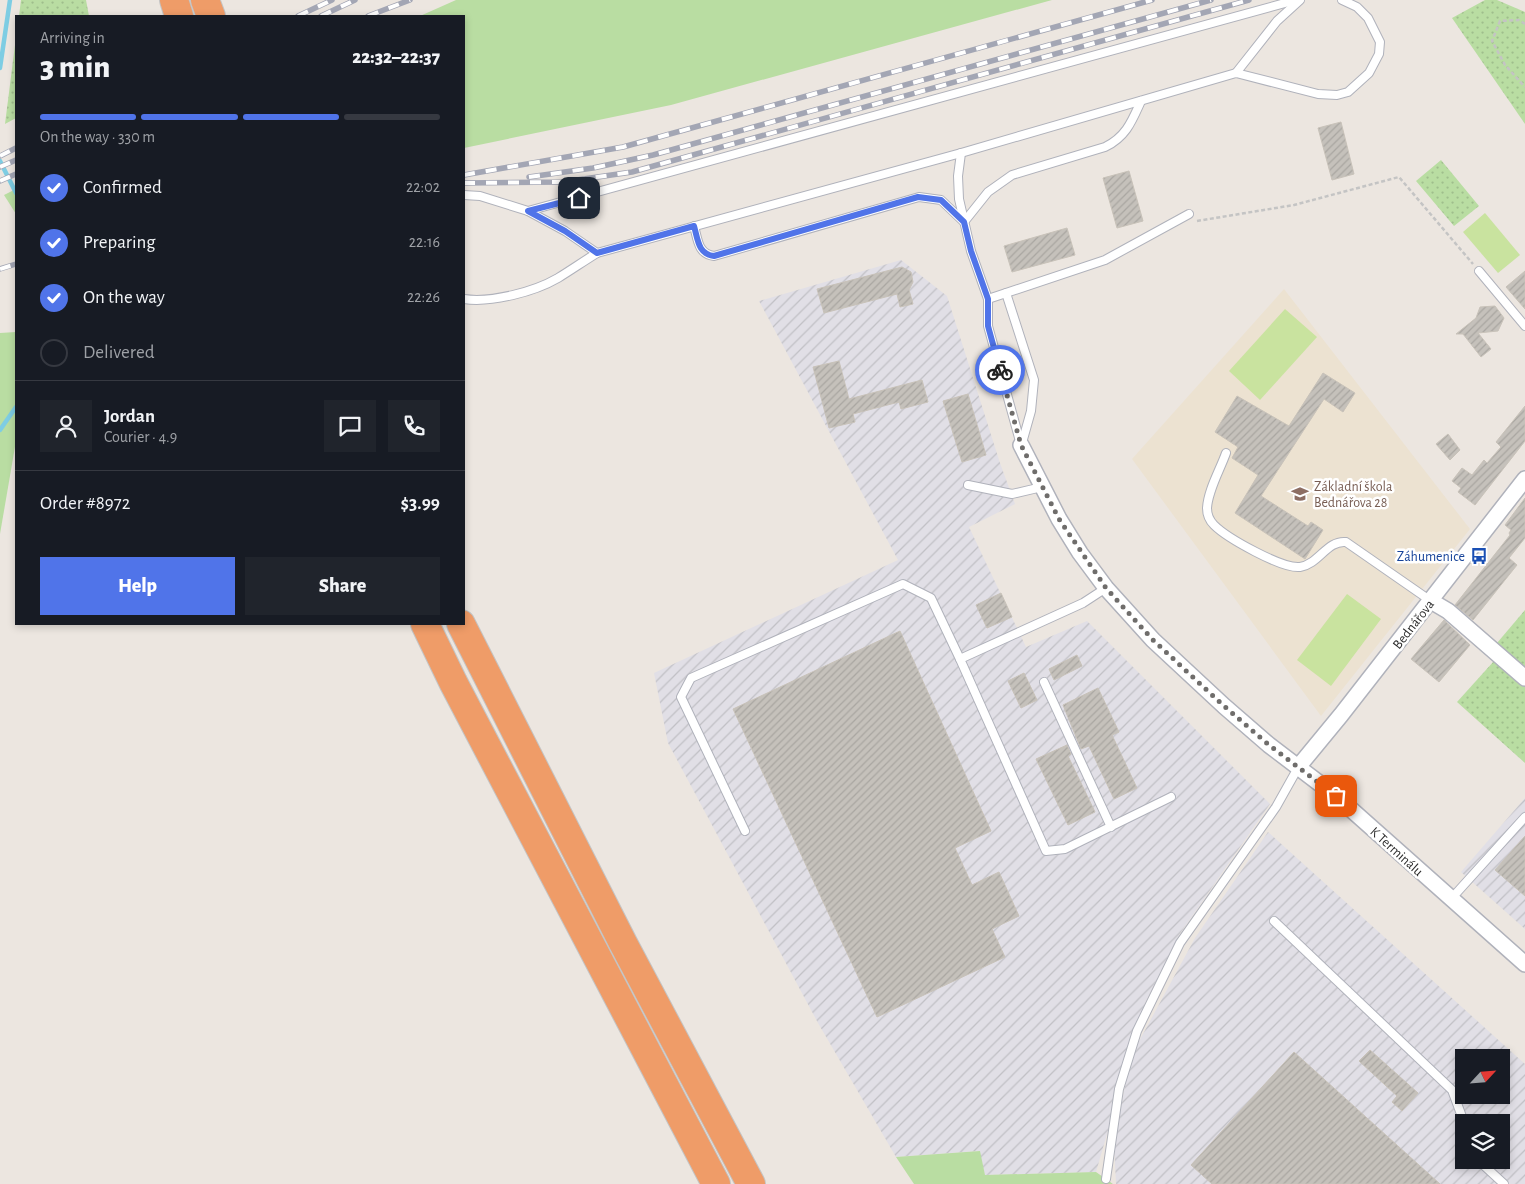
<!DOCTYPE html>
<html lang="en">
<head>
<meta charset="utf-8">
<style>
  :root { --surface:#171b24; --page:#20242c; --text:#f1f3f6; --muted:#9ea1a6; --line:#363941; --accent:#5074e9 }
  body { margin:0; font-family:"Alegreya Sans",sans-serif; background:var(--page); color:var(--text); height:100vh; display:flex; flex-direction:column; font-size:19px; white-space:nowrap }
  * { box-sizing:border-box; margin:0 }
  p { font-size:16px; color:var(--muted) }
  .icon { flex:none; width:28px; height:28px; fill:none; stroke:currentColor; stroke-width:2; stroke-linecap:round; stroke-linejoin:round }
  .map { position:relative; flex:1; overflow:hidden }
  .details { position:absolute; left:15px; top:15px; width:450px; height:610px; display:flex; flex-direction:column; background:var(--surface); border-radius:0px; box-shadow:0 2px 8px #0003 }
  .details>* { flex:none }
  .needle { width:32px; rotate:64deg }
  .controls { position:absolute; left:1455px; top:1049px; display:grid; gap:10px }
  .controls a { display:grid; place-items:center; width:55px; height:55px; border-radius:0px; background:var(--surface); box-shadow:0 2px 8px #0003; font-size:25px }
  .pin { position:absolute; display:grid; place-items:center; width:42px; height:42px; color:#fff; margin:-21px; border-radius:10px; box-shadow:0 2px 8px #0006 }
  .courier { position:absolute; display:grid; place-items:center; width:50px; height:50px; margin:-25px; border:4px solid #5074e9; border-radius:50%; background:#fff; color:#222; box-shadow:0 1px 6px #0007 }
  .summary em { font-style:normal; font-weight:800 }
  .summary div { display:flex; flex-direction:column-reverse }
  .summary { display:flex; align-items:center; justify-content:space-between; height:85px; padding:0 25px }
  h1 { font-size:32px; font-weight:800; line-height:38px }
  .bar { display:grid; grid-template-columns:repeat(4,1fr); gap:8px 5px; align-content:center; height:60px; padding:0 25px }
  .bar i { height:6px; border-radius:4px; background:var(--line) }
  .bar .current { background:var(--accent) }
  .bar p { grid-column:span 4 }
  .line { display:flex; align-items:center; gap:12px; padding:0 25px; border-top:1px solid var(--line) }
  .line div { flex:1 }
  .round { display:grid; place-items:center; flex:none; width:52px; height:52px; border-radius:0px; background:var(--page) }
  ol { padding:0 25px; list-style:none }
  li { display:flex; align-items:center; gap:15px; height:55px }
  li p { margin-inline-start:auto }
  li .icon { padding:5px; border-radius:50%; background:var(--accent); color:#fff; stroke-width:4 }
  li:last-child { color:var(--muted) }
  li i { width:28px; height:28px; border:2px solid var(--line); border-radius:50% }
  .button { display:flex; gap:10px; margin-top:auto; padding:10px 25px }
  .button a { flex:1; height:58px; border-radius:0px; background:var(--accent); color:#fff; font-size:20px; font-weight:800; line-height:58px; text-align:center }
  .button a+a { background:var(--page); color:var(--text) }
  .map>svg:first-child { display:block }
</style>
</head>
<body>
<div class="map">
<svg width="1525" height="1184" viewBox="0 0 1525 1184">
  <defs>
    <pattern id="industrial-furrows" width="10" height="10" patternUnits="userSpaceOnUse" patternTransform="scale(1.25)"><rect width="10" height="10" fill="#e1dfe6"/><path d="M-1 1l2-2M0 10L10 0M9 11l2-2" fill="none" stroke="#c1c0c5"/></pattern>
    <pattern id="park-dots" width="8" height="8" patternUnits="userSpaceOnUse" patternTransform="scale(1.25)"><rect width="8" height="8" fill="#b9dda2"/><path d="M2 2h.1M6 6h.1" fill="none" stroke="#9fbe8c" stroke-width="1.8" stroke-linecap="round"/></pattern>
    <pattern id="building-hatch" width="6" height="6" patternUnits="userSpaceOnUse" patternTransform="scale(1.25)"><rect width="6" height="6" fill="#c5c1bb"/><path d="M-1 1l2-2M0 6l6-6M5 7l2-2" fill="none" stroke="#a9a6a1"/></pattern>
  </defs>
  <rect width="100%" height="100%" fill="#ece6e0"/>
  <g fill="url(#industrial-furrows)" fill-rule="evenodd">
    <polygon points="901,260 947,296 1000,463 1015,504 969,527 1026,647 1087,621 1270,804 1179,935 1145,1003 1096,1172 985,1175 979,1151 896,1157 818,1023 668,743 654,673 898,560 759,301"/>
    <polygon points="1525,798 1525,929 1461,872"/>
    <path d="M 1268,832 L 1525,1064 L 1525,1184 L 1116,1184 L 1114,1142 L 1131,1056 L 1195,938 ZM 1464,1058 L 1501,1058 L 1501,1095 L 1464,1095 ZM 1464,1122 L 1501,1122 L 1501,1160 L 1464,1160 Z"/>
  </g>
  <polygon fill="#ece2d1" points="1284,289 1470,529 1321,716 1132,459"/>
  <g fill="#b9dda2">
    <polygon points="456,0 1052,0 671,105 464,148 464,16 420,16"/>
    <polygon points="16,189 16,214 4,195"/>
    <polygon points="16,332 16,441 0,534 0,333"/>
    <polygon points="980,1151 985,1175 1096,1172 1113,1184 914,1184 896,1157"/>
  </g>
  <g fill="url(#park-dots)">
    <polygon points="21,0 86,0 89,16 19,16"/>
    <polygon points="1485,0 1497,0 1525,12 1525,124 1452,18"/>
    <polygon points="16,37 16,118 5,124"/>
    <polygon points="1441,160 1479,206 1454,226 1416,181"/>
    <polygon points="1525,610 1525,671 1497,643"/>
    <polygon points="1494,661 1525,686 1525,763 1457,702"/>
  </g>
  <g fill="#c9e39f">
    <polygon points="1485,213 1520,255 1498,273 1463,232"/>
    <polygon points="1285,309 1317,337 1260,400 1229,371"/>
    <polygon points="1347,594 1381,619 1331,686 1297,660"/>
  </g>
  <g fill="none" stroke-linecap="round" stroke-linejoin="round">
    <g stroke="#7ecde3" stroke-width="4.5">
      <polyline points="0,68 10,0"/>
      <polyline points="0,161 16,193"/>
      <polyline points="0,430 16,407"/>
    </g>
  </g>
  <g fill="url(#building-hatch)" stroke="#c8c2b9">
    <polygon points="1341,122 1354,174 1332,180 1318,128"/>
    <polygon points="1129,171 1143,221 1117,228 1103,178"/>
    <polygon points="1067,228 1075,255 1012,272 1004,246"/>
    <polygon points="902,267 911,272 913,282 909,290 913,304 900,307 897,294 824,313 817,289"/>
    <polygon points="1525,271 1525,309 1506,287"/>
    <polygon points="1495,306 1504,318 1498,331 1478,333 1491,349 1481,357 1463,334 1456,334 1476,318 1480,307"/>
    <polygon points="839,361 849,399 922,380 928,402 901,409 899,402 853,414 855,422 829,428 813,367"/>
    <polygon points="1323,373 1355,393 1343,412 1324,399 1261,496 1308,526 1311,522 1323,530 1305,559 1235,513 1258,475 1232,458 1238,447 1215,432 1237,396 1289,426"/>
    <polygon points="968,394 986,455 962,462 943,401"/>
    <polygon points="1525,406 1525,441 1475,505 1458,492 1461,488 1452,481 1462,468 1472,475 1484,460 1487,463 1501,447 1496,442"/>
    <polygon points="1448,434 1460,450 1450,460 1436,444"/>
    <polygon points="1525,498 1525,538 1509,558 1517,565 1473,620 1455,605 1510,535 1509,533 1511,530 1505,525"/>
    <polygon points="1001,593 1012,617 987,628 976,605"/>
    <polygon points="1444,620 1470,645 1439,682 1411,659"/>
    <polygon points="900,631 991,831 955,848 972,885 999,872 1019,916 992,929 1005,957 877,1017 733,709"/>
    <polygon points="1077,655 1082,666 1054,680 1049,669"/>
    <polygon points="1024,673 1037,700 1021,708 1008,681"/>
    <polygon points="1098,688 1119,732 1112,735 1137,788 1114,799 1089,746 1081,749 1063,705"/>
    <polygon points="1067,745 1071,754 1068,756 1095,812 1068,825 1036,759"/>
    <polygon points="1525,836 1525,896 1495,870"/>
    <polygon points="1370,1050 1418,1093 1402,1111 1392,1102 1397,1096 1359,1061"/>
    <polygon points="1294,1052 1440,1184 1212,1184 1191,1165"/>
  </g>
  <g fill="none" stroke-linecap="round" stroke-linejoin="round">
    <g stroke="#b0b2bb" stroke-width="10">
      <g id="lane">
        <polyline points="1236,73 1277,21 1300,0"/>
        <polyline points="961,153 958,176 959,199 971,251 988,299 988,326 1021,445"/>
        <polyline points="464,195 480,196 528,211 565,231 597,253"/>
        <polyline points="528,211 1296,0"/>
        <path d="M 694,226 C 698,240 698,254 714,256 L 919,197 L 941,200 L 964,222 L 988,192 L 1012,175 L 1105,147 C 1126,137 1132,121 1141,101"/>
        <polyline points="1479,271 1525,326"/>
        <polyline points="1006,293 1034,380 1031,411 1022,443"/>
        <path d="M 464,299 C 491,303 534,292 558,278 C 571,270 584,261 597,253 L 961,153 L 1236,73 L 1318,94 L 1337,95 L 1348,92 L 1369,73 L 1379,54 L 1380,42 L 1368,18 L 1357,7 L 1342,0"/>
        <polyline points="988,299 1105,260 1189,214"/>
        <path d="M 1226,453 C 1220,470 1208,490 1207,508 C 1207,514 1210,521 1214,525 C 1227,538 1282,569 1300,567 C 1319,564 1327,540 1346,542 L 1431,601"/>
        <polyline points="968,485 1012,494 1042,487"/>
        <polyline points="1106,588 1083,603 960,659 1046,851 1065,849 1171,797"/>
        <polyline points="1044,682 1111,827"/>
        <polyline points="745,831 681,697 691,678 903,584 931,598 960,659"/>
        <polyline points="1451,899 1525,817"/>
        <polyline points="1274,921 1452,1090 1464,1122"/>
        <polyline points="1478,1160 1504,1184"/>
        <polyline points="1106,1179 1119,1089 1137,1031 1180,943 1276,807 1299,766"/>
      </g>
    </g>
    <g stroke="#b0b2bb" stroke-width="18">
      <g id="street">
        <polyline points="1021,445 1059,519 1080,553 1106,588 1153,640 1224,706 1269,745 1336,796 1525,964"/>
        <polyline points="1431,601 1448,611 1525,678"/>
        <polyline points="1299,766 1341,715 1525,479"/>
      </g>
    </g>
    <g stroke="#c4c4c4" stroke-width="30">
      <g id="highway">
        <polyline points="174,0 179,16"/>
        <polyline points="205,0 211,16"/>
        <polyline points="425,624 453,682 716,1184"/>
        <polyline points="461,624 623,943 751,1184"/>
      </g>
    </g>
    <g stroke="#c4c4c4" stroke-width="2.5" stroke-dasharray="4 2.5" stroke-linecap="butt">
      <polyline points="1525,24 1519,20 1500,21 1492,41 1505,65 1525,87"/>
      <polyline points="1197,221 1294,205 1399,177 1473,264"/>
    </g>
    <use href="#lane" stroke="#fff" stroke-width="8"/>
    <use href="#street" stroke="#fff" stroke-width="15"/>
    <use href="#highway" stroke="#ef9c68" stroke-width="28"/>
    <g stroke="#a3a6b4" stroke-width="5.5">
      <g id="rail">
        <polyline points="298,16 332,0"/>
        <polyline points="321,16 355,0"/>
        <polyline points="368,16 410,0"/>
        <polyline points="0,156 16,148"/>
        <polyline points="0,167 16,160"/>
        <polyline points="464,175 623,147 1152,0"/>
        <polyline points="529,177 593,168 653,155 1211,0"/>
        <polyline points="0,181 16,174"/>
        <polyline points="464,183 563,182 632,172 1249,0"/>
        <polyline points="0,269 16,264"/>
      </g>
    </g>
    <use href="#rail" stroke="#fff" stroke-width="4" stroke-dasharray="11" stroke-linecap="butt"/>
  </g>
  <g fill="none" stroke-linecap="round" stroke-linejoin="round">
    <polyline stroke="#6f6d6b" stroke-width="5" stroke-dasharray="0 9" points="1000,370 1021,445 1059,519 1106,588 1153,640 1224,706 1269,745 1336,796"/>
    <path stroke="#5074e9" stroke-width="6" d="M 579,198 L 528,211 L 565,231 L 597,253 L 694,226 C 698,240 698,254 714,256 L 918,197 L 941,200 L 964,222 L 971,251 L 988,299 L 988,326 L 1000,370"/>
  </g>
  <defs>
    <g id="school-bare" transform="scale(1.35)"><path d="M0-5L7-2L0 1L-7-2ZM-4 1L0 2.5L4 1V4Q0 6-4 4Z" fill="#8d6e63" stroke="#fff" stroke-width="2.5" paint-order="stroke"/></g>
    <g id="bus-bare" transform="scale(1.35)"><path d="M-5-6H5V4H4V6H2V4H-2V6H-4V4H-5ZM-3.5-4V0h7V-4ZM-3.5 1.2v1.5H-2V1.2ZM2 1.2v1.5H3.5V1.2Z" fill="#1a4fb4" stroke="#fff" stroke-width="2.5" paint-order="stroke"/></g>
  </defs>
  <g fill-rule="evenodd">
    <use href="#school-bare" x="1300" y="494"/>
    <use href="#bus-bare" x="1479" y="556"/>
  </g>
  <g text-anchor="middle" stroke-width="5" stroke-linejoin="round" paint-order="stroke">
    <g font-size="14" fill="#785e54" stroke="#fff" text-anchor="start">
      <text x="1314" y="491">Základní škola<tspan x="1314" dy="16">Bednářova 28</tspan></text>
    </g>
    <g font-size="14" fill="#164399" stroke="#fff" text-anchor="end">
      <text x="1465" y="561">Záhumenice</text>
    </g>
    <g font-size="14" fill="#2c2c2c" stroke="#fff">
      <text transform="translate(1413 624) rotate(-52)" y="5">Bednářova</text>
      <text transform="translate(1397 851) rotate(42)" y="5">K Terminálu</text>
    </g>
  </g>
</svg>
<div class="controls">
<a><svg class="needle" viewBox="-14 -14 28 28"><path d="M0-13l5 13h-10z" fill="#e53935"/><path d="M0 13l5-13h-10z" fill="#9ea1a6"/></svg></a>
<a><svg class="icon" aria-label="layers" viewBox="0 0 24 24"><path d="M12 4l9 5-9 5-9-5zM3 14l9 5 9-5"/></svg></a>
</div>
<div class="pin" style="left:1336px;top:796px;background:#ea580c"><svg class="icon" aria-label="bag" viewBox="0 0 24 24"><path d="M5 8h14l-1 12H6zM9 8a3 3 0 0 1 6 0"/></svg></div>
<div class="pin" style="left:579px;top:198px;background:#1f2937"><svg class="icon" aria-label="home" viewBox="0 0 24 24"><path d="M3 11l9-7 9 7M6 9v11h12V9"/></svg></div>
<div class="courier" style="left:1000px;top:370px"><svg class="icon" aria-label="bike" viewBox="0 0 24 24"><circle cx="6" cy="16" r="4"/><circle cx="18" cy="16" r="4"/><path d="M6 16l4-8h5l3 8M10 8l3 8H6M13 5h3"/></svg></div>
<section class="details">
<div class="summary"><div><h1>3 min</h1><p>Arriving in</p></div><em>22:32–22:37</em></div>
<div class="bar"><i class="current"></i><i class="current"></i><i class="current"></i><i></i><p>On the way · 330 m</p></div>
<ol>
<li><svg class="icon" aria-label="check" viewBox="0 0 24 24"><path d="M5 12l5 5 9-10"/></svg>Confirmed<p>22:02</p></li>
<li><svg class="icon" aria-label="check" viewBox="0 0 24 24"><path d="M5 12l5 5 9-10"/></svg>Preparing<p>22:16</p></li>
<li><svg class="icon" aria-label="check" viewBox="0 0 24 24"><path d="M5 12l5 5 9-10"/></svg>On the way<p>22:26</p></li>
<li><i></i>Delivered</li>
</ol>
<div class="line" style="height:90px"><a class="round"><svg class="icon" aria-label="person" viewBox="0 0 24 24"><circle cx="12" cy="8" r="4"/><path d="M4 21q1-7 8-7t8 7"/></svg></a><div><b>Jordan</b><p>Courier · 4.9</p></div><a class="round"><svg class="icon" aria-label="chat" viewBox="0 0 24 24"><path d="M4 5h16v11H9l-5 4z"/></svg></a><a class="round"><svg class="icon" aria-label="phone" viewBox="0 0 24 24"><path d="M5 4h4l2 5-3 2q2 4 5 5l2-3 5 2v4C11 20 4 13 5 4z"/></svg></a></div>
<div class="line" style="height:65px"><div>Order #8972</div><b>$3.99</b></div>
<div class="button"><a>Help</a><a>Share</a></div>
</section>
</div>
</body>
</html>
